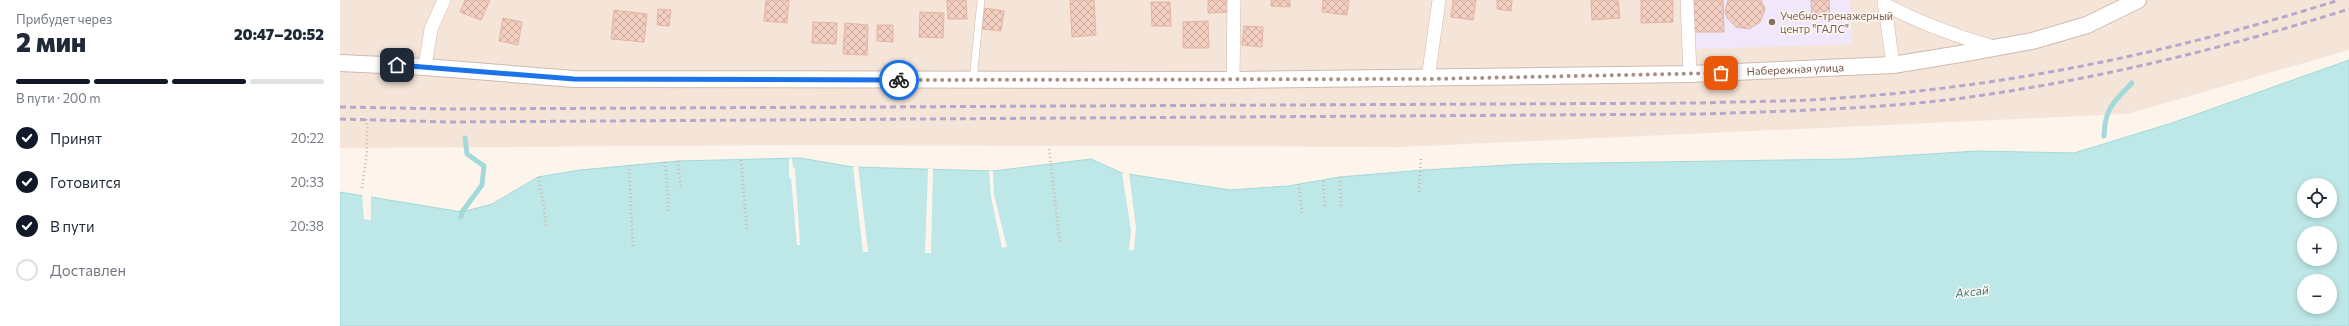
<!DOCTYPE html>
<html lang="ru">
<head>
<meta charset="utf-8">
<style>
  :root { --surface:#fff; --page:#f6f6f7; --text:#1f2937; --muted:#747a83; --line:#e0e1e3; --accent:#111827 }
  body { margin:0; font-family:Commissioner,sans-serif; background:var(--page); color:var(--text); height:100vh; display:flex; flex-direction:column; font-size:15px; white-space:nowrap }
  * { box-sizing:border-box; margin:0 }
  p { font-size:13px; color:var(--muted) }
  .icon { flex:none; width:22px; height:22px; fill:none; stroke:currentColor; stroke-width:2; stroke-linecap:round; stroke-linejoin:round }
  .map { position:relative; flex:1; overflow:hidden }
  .details { display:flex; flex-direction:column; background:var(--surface); width:340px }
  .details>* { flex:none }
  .tools { position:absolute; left:1957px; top:178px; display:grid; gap:8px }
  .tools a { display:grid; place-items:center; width:40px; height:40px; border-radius:50%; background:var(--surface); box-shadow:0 2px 6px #0003; font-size:20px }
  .pin { position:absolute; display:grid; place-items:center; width:34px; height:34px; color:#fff; margin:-17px; border-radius:8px; box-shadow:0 2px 6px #0006 }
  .courier { position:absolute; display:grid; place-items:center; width:40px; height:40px; margin:-20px; border:3px solid #1a73e8; border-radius:50%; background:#fff; color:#222; box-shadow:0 1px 5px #0007 }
  .summary em { font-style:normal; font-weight:800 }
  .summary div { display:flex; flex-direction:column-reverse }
  .summary { display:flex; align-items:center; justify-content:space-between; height:68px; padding:0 16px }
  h1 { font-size:26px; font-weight:800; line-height:30px }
  .bar { display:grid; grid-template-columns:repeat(4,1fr); gap:6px 4px; align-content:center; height:48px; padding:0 16px }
  .bar i { height:5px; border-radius:3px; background:var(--line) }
  .bar .current { background:var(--accent) }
  .bar p { grid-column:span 4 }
  ol { padding:0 16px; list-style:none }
  li { display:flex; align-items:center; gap:12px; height:44px }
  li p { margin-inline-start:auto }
  li .icon { padding:4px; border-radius:50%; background:var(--accent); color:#fff; stroke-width:4 }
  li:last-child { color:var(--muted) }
  li i { width:22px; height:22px; border:2px solid var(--line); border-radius:50% }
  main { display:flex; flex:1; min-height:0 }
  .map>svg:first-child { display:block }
</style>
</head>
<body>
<main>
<section class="details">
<div class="summary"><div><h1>2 мин</h1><p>Прибудет через</p></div><em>20:47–20:52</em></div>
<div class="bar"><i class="current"></i><i class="current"></i><i class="current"></i><i></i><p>В пути · 200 m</p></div>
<ol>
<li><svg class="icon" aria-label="check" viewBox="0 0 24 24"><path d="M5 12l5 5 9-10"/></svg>Принят<p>20:22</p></li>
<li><svg class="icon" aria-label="check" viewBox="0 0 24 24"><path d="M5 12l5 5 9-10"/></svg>Готовится<p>20:33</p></li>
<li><svg class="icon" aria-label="check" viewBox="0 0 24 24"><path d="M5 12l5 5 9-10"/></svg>В пути<p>20:38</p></li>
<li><i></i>Доставлен</li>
</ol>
</section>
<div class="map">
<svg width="2009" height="326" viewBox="0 0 2009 326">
  <defs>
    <pattern id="building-cross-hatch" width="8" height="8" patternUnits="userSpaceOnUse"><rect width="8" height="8" fill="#f3cfc2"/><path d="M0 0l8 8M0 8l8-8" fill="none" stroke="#caaba0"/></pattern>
  </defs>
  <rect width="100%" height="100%" fill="#fdf4eb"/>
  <polygon fill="#f5e5d9" points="0,0 2009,0 2009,50 1787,114 1062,147 462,145 0,148"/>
  <polygon fill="#f1e7fa" points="1351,0 1510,0 1512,44 1354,49"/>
  <path fill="#bee7e8" stroke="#a4d9da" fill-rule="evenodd" d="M 2009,60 L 2009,326 L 0,326 L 0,192 L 122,212 L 152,204 L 198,177 L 240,170 L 338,161 L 460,158 L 513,167 L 653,171 L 751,159 L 782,173 L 890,190 L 948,186 L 1000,177 L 1083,170 L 1185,164 L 1510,159 L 1637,151 L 1734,153 L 1832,123 ZM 1964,185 L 1990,185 L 1990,211 L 1964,211 ZM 1964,233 L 1990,233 L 1990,259 L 1964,259 ZM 1964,281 L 1990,281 L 1990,307 L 1964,307 Z"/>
  <g fill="#fdf4eb">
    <polygon points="452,158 453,168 455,168 460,245 457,245 451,178 449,178 449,159"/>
    <polygon points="518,166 528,252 523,252 513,167"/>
    <polygon points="588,169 593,169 591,253 585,253"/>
    <polygon points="649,171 653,171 654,195 667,247 662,248 651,197"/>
    <polygon points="782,173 789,173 796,228 794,250 789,250 791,230"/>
    <polygon points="22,194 31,196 31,220 24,219"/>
  </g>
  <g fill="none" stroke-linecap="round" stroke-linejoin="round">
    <g stroke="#a4d9da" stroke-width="5">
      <path d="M 1764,136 C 1765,107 1774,102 1792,83"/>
      <polyline points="121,217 122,212 142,185 144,166 127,154 125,138"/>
    </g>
  </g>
  <g fill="url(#building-cross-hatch)" stroke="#e6b3a2">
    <polygon points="125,0 150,0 141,20 120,12"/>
    <polygon points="426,0 449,0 447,23 424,21"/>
    <polygon points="607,0 626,0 627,19 608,19"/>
    <polygon points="730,0 754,0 756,35 732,37"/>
    <polygon points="868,0 888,0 889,12 868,13"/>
    <polygon points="931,0 950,0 950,7 931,6"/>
    <polygon points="983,0 1009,0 1007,15 982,12"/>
    <polygon points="1113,0 1136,0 1133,20 1111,17"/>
    <polygon points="1157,0 1172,0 1171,11 1157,9"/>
    <polygon points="1251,0 1278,0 1280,18 1252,20"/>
    <polygon points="1301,0 1333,0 1333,22 1301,23"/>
    <polygon points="1354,0 1383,0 1384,32 1354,32"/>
    <polygon points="1388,0 1421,0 1425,9 1420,22 1409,29 1396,27 1387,18 1385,11"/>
    <polygon points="1471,0 1489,0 1490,18 1472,19"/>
    <polygon points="811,2 830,2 831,26 812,26"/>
    <polygon points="645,8 664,11 661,31 642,29"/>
    <polygon points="318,9 331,10 329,26 317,25"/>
    <polygon points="274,10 307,14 304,42 271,39"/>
    <polygon points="580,12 604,13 603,38 579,37"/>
    <polygon points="163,18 182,22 178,45 159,41"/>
    <polygon points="868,21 869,48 843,48 843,22"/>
    <polygon points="473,22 497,23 496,44 472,43"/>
    <polygon points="505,23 528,25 527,55 503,54"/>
    <polygon points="537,25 553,25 553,42 537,41"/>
    <polygon points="904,26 923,27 922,47 902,45"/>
  </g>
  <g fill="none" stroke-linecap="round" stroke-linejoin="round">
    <g stroke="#d1baaf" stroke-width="8">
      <polyline id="service" points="633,80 641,0"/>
    </g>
    <g stroke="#d1baaf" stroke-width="14">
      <g id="minor">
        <polyline points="1347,0 1350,74"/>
        <polyline points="1544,0 1553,65"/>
        <path d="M 1544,4 C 1580,23 1615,36 1654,47"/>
        <polyline points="85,67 91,29 104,0"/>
        <polyline points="1088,79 1099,0"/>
        <polyline points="893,80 894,0"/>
      </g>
    </g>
    <g stroke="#d1baaf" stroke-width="18">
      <g id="tertiary">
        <path id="s1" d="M 0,63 L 85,67 L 234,79 L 893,80 L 1350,74 L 1553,65 L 1626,53 L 1692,41 L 1747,25 L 1798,0"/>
      </g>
    </g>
    <g stroke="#d9b2a4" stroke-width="2.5" stroke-dasharray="1 3" stroke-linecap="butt">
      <polyline points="709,149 720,243"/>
      <polyline points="401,160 407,232"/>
      <polyline points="338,161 341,189"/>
      <polyline points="325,162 329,213"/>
      <polyline points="289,165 293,248"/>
      <polyline points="198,177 204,206 206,228"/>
      <polyline points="1000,177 1001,207"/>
      <polyline points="983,181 985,208"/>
      <polyline points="959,184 962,214"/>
      <polyline points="22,188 27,152 27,119"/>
      <polyline points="1079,192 1081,156"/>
    </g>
    <use href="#service" stroke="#fff" stroke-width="7"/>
    <use href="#minor" stroke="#fff" stroke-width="13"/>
    <use href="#tertiary" stroke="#fff" stroke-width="16"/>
    <g stroke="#b5a8c9" stroke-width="3" stroke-dasharray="6 4" stroke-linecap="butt">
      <path d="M 0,107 L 108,109 L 1362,103 C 1407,101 1453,102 1499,98 C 1668,87 1838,51 1999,0"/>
      <path d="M 0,119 L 109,122 L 1362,114 C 1449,111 1536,109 1623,98 C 1754,80 1883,49 2009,9"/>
    </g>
  </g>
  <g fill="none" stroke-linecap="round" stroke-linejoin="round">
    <polyline stroke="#a88e84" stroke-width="4" stroke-dasharray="0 7.2" points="559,80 1088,79 1381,73"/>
    <polyline stroke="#1a73e8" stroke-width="5" points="57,65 234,79 559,80"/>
  </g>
  <circle fill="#8d6e63" stroke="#fff8f2" stroke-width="1.5" cx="1432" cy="22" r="4"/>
  <g text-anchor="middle" stroke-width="3" stroke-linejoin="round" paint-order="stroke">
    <g font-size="11" fill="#785e54" stroke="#fff8f2" text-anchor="start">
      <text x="1440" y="20">Учебно-тренажерный<tspan x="1440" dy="13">центр "ГАЛС"</tspan></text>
    </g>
    <g font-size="11" fill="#7a574d" stroke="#fff8f2">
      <text dy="4" stroke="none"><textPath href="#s1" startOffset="1456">Набережная улица</textPath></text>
    </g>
    <g font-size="12" font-style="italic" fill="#407c7e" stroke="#fff8f2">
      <text transform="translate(1632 292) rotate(-6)" y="4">Аксай</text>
    </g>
  </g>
</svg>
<div class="tools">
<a><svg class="icon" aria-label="locate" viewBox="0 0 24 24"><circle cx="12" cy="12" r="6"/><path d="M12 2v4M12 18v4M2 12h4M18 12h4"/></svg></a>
<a>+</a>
<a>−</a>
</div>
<div class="pin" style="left:1381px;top:73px;background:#ea580c"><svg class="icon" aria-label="bag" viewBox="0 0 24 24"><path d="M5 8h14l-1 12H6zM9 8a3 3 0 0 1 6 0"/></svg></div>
<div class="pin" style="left:57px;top:65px;background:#1f2937"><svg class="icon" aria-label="home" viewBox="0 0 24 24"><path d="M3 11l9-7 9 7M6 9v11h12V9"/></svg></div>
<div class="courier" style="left:559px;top:80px"><svg class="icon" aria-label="bike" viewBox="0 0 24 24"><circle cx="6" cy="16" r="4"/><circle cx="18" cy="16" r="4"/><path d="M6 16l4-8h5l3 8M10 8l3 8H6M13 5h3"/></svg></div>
</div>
</main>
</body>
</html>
